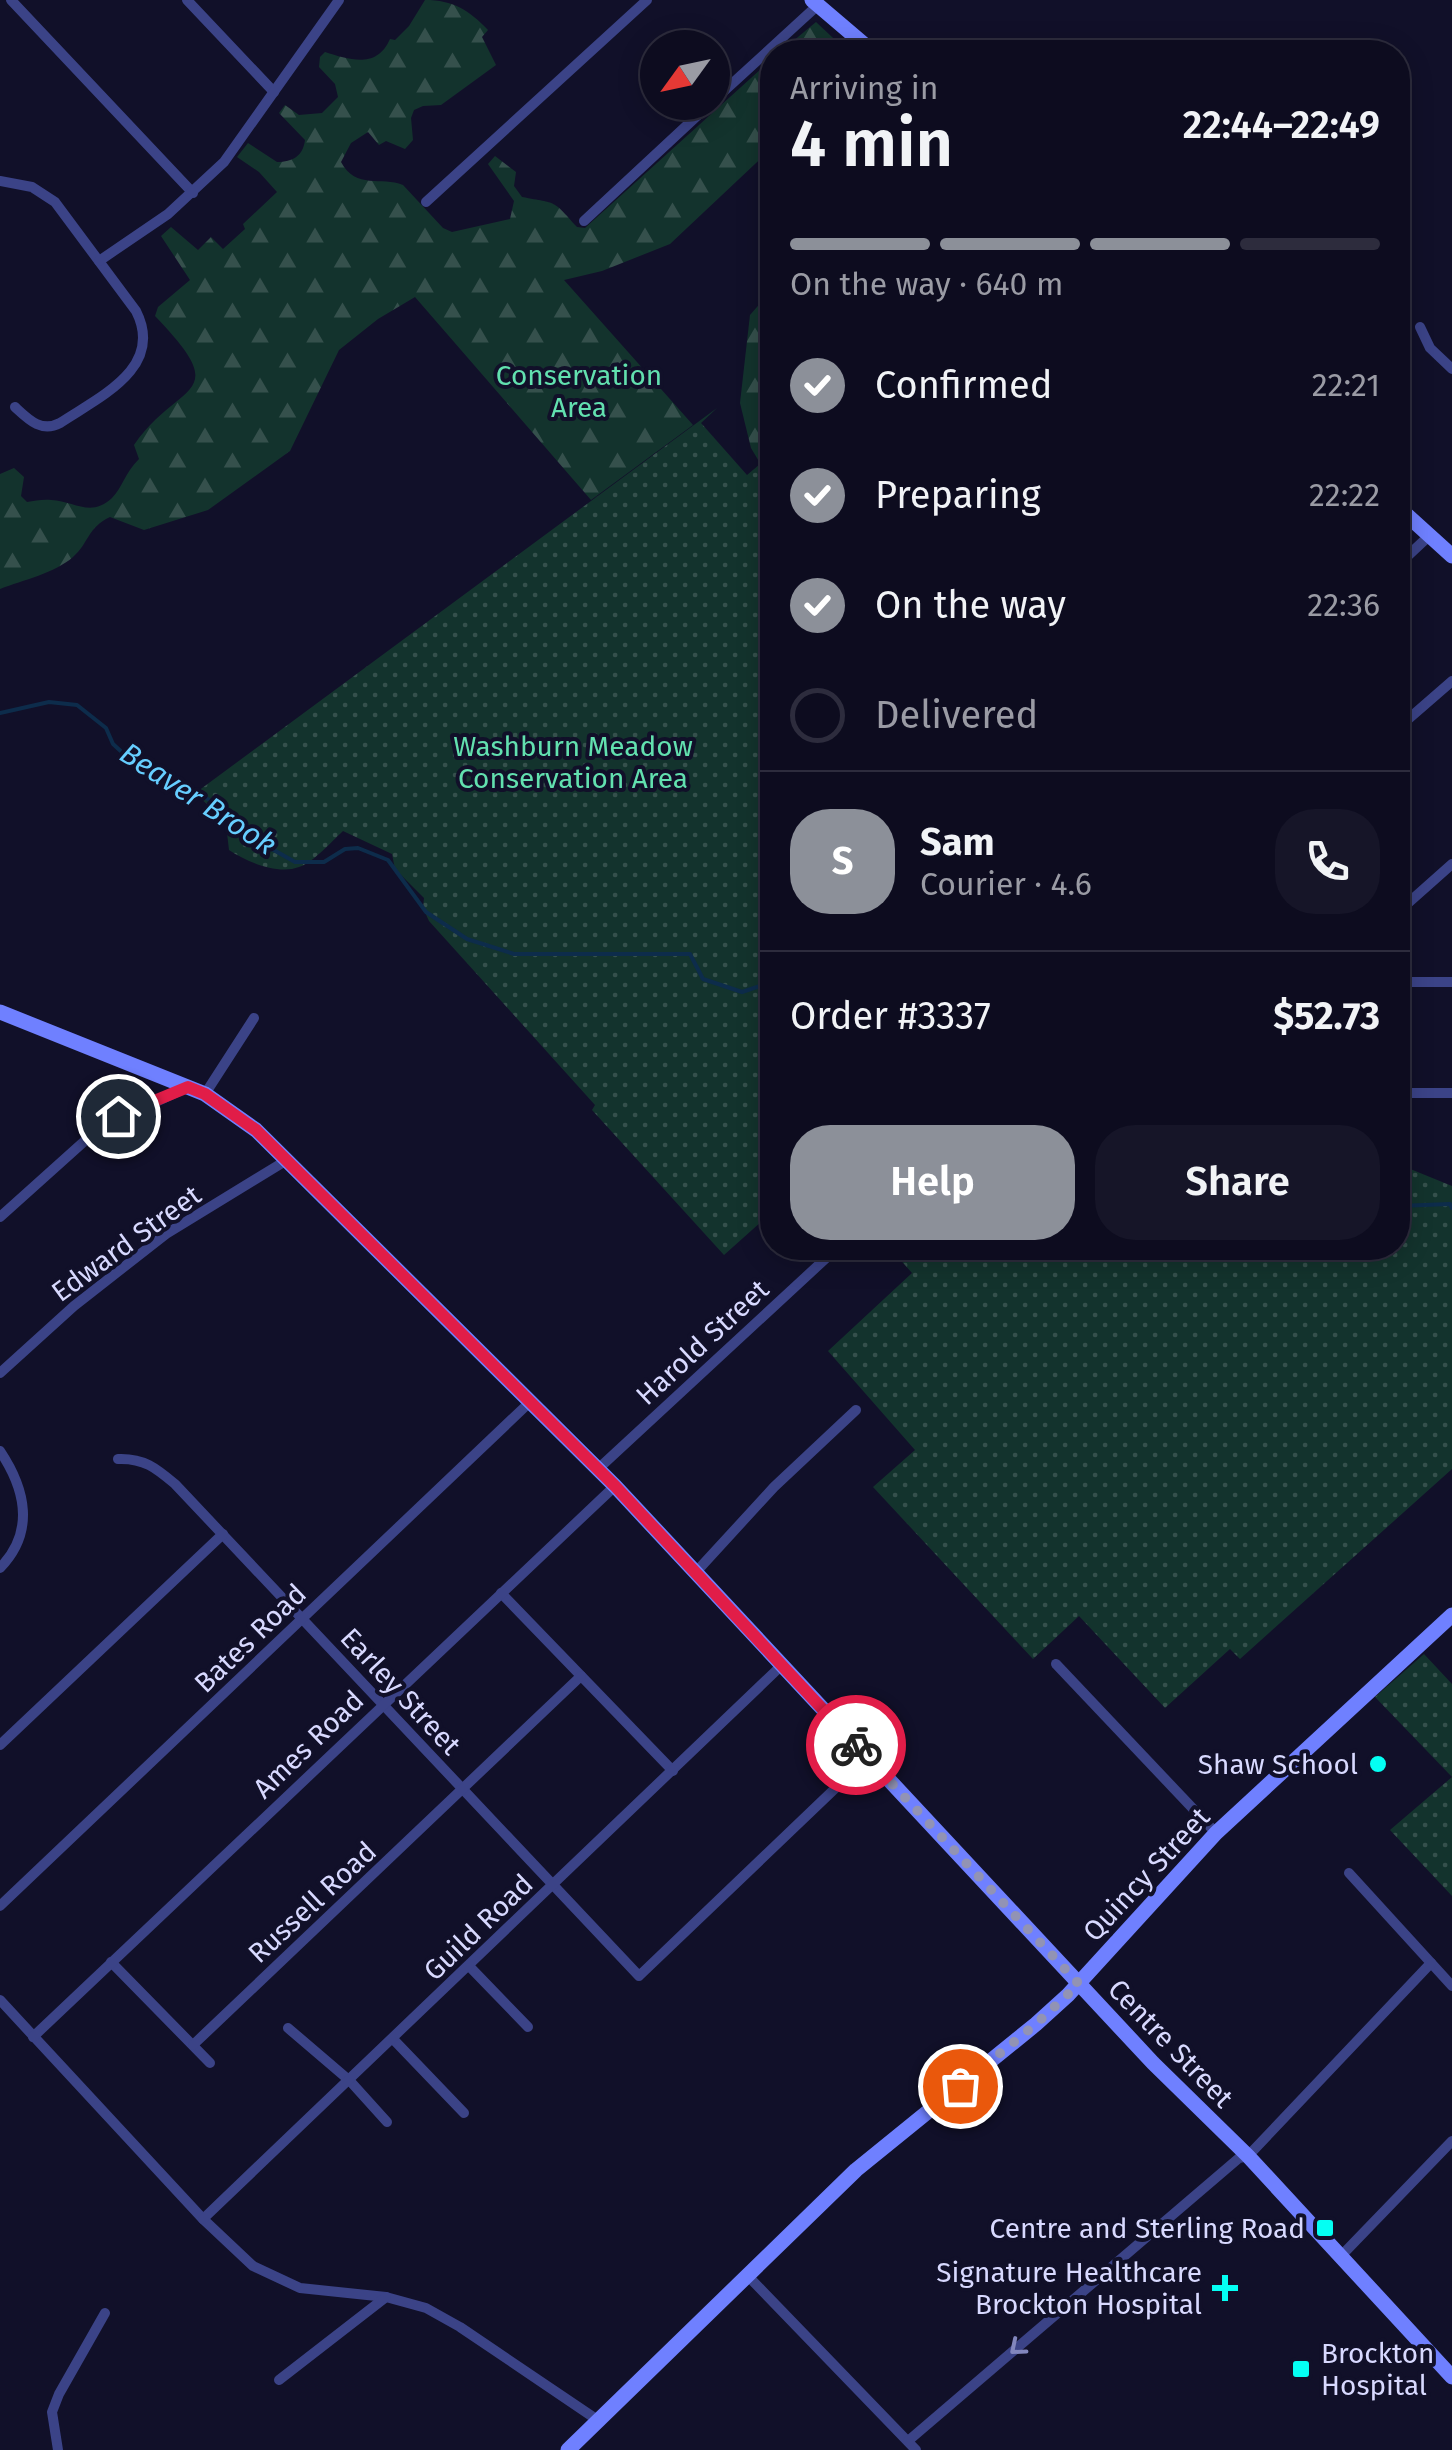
<!DOCTYPE html>
<html lang="en">
<head>
<meta charset="utf-8">
<style>
  :root { --surface:#0d0c1f; --page:#161528; --text:#f1f3f6; --muted:#9a9ba4; --line:#2d2c3d; --accent:#8c9099 }
  body { margin:0; font-family:"Fira Sans",sans-serif; background:var(--page); color:var(--text); height:100vh; display:flex; flex-direction:column; font-size:38px; white-space:nowrap }
  * { box-sizing:border-box; margin:0 }
  p { font-size:32px; color:var(--muted) }
  .icon { flex:none; width:55px; height:55px; fill:none; stroke:currentColor; stroke-width:2; stroke-linecap:round; stroke-linejoin:round }
  .map { position:relative; flex:1; overflow:hidden }
  .side { position:absolute; left:760px; top:40px; width:650px; height:1220px; display:flex; flex-direction:column; background:var(--surface); border-radius:40px; box-shadow:0 5px 25px #0003,0 0 0 2px var(--line) }
  .side>* { flex:none }
  .needle { width:65px; rotate:237deg }
  .controls { position:absolute; left:640px; top:30px; display:grid; gap:20px }
  .controls a { display:grid; place-items:center; width:90px; height:90px; border-radius:50%; background:var(--surface); box-shadow:0 5px 25px #0003,0 0 0 2px var(--line); font-size:50px }
  .pin { position:absolute; display:grid; place-items:center; width:85px; height:85px; color:#fff; margin:-42px; border:5px solid #fff; border-radius:50%; box-shadow:0 2px 10px #0007 }
  .courier { position:absolute; display:grid; place-items:center; width:100px; height:100px; margin:-50px; border:8px solid #e11d48; border-radius:50%; background:#fff; color:#222; box-shadow:0 2px 12px #0007 }
  .head em { font-style:normal; font-weight:600 }
  .head div { display:flex; flex-direction:column-reverse }
  .head { display:flex; align-items:center; justify-content:space-between; height:170px; padding:0 30px }
  h1 { font-size:65px; font-weight:600; line-height:75px }
  .bar { display:grid; grid-template-columns:repeat(4,1fr); gap:15px 10px; align-content:center; height:120px; padding:0 30px }
  .bar i { height:12px; border-radius:8px; background:var(--line) }
  .bar .selected { background:var(--accent) }
  .bar p { grid-column:span 4 }
  .line { display:flex; align-items:center; gap:25px; padding:0 30px; border-top:2px solid var(--line) }
  .line div { flex:1 }
  .round { display:grid; place-items:center; flex:none; width:105px; height:105px; border-radius:40px; background:var(--page) }
  ol { padding:0 30px; list-style:none }
  li { display:flex; align-items:center; gap:30px; height:110px }
  li p { margin-inline-start:auto }
  li .icon { padding:10px; border-radius:50%; background:var(--accent); color:#fff; stroke-width:4 }
  li:last-child { color:var(--muted) }
  li i { width:55px; height:55px; border:5px solid var(--line); border-radius:50% }
  .action { display:flex; gap:20px; margin-top:auto; padding:20px 30px }
  .action a { flex:1; height:115px; border-radius:40px; background:var(--accent); color:#fff; font-size:40px; font-weight:600; line-height:115px; text-align:center }
  .action a+a { background:var(--page); color:var(--text) }
  .map>svg:first-child { display:block }
</style>
</head>
<body>
<div class="map">
<svg width="1452" height="2450" viewBox="0 0 1452 2450">
  <defs>
    <pattern id="grass-dots" width="8" height="8" patternUnits="userSpaceOnUse" patternTransform="scale(2.5)"><rect width="8" height="8" fill="#13332d"/><path d="M2 2h.1M6 6h.1" fill="none" stroke="#35504c" stroke-width="1.8" stroke-linecap="round"/></pattern>
    <pattern id="forest-firs" width="22" height="20" patternUnits="userSpaceOnUse" patternTransform="scale(2.5)"><rect width="22" height="20" fill="#13332d"/><path d="M5 1l3.5 6h-7zM16 11l3.5 6h-7z" fill="#35504c"/></pattern>
  </defs>
  <rect width="100%" height="100%" fill="#111029"/>
  <g fill="url(#grass-dots)">
    <path d="M 717,408 L 701,423 L 747,475 L 766,459 L 772,466 L 772,1212 L 724,1255 L 592,1110 L 595,1105 L 429,921 L 423,908 L 424,898 L 395,869 L 392,854 L 343,831 C 331,842 314,862 299,867 C 278,875 247,862 229,850 L 226,824 L 219,818 L 208,817 L 206,803 L 194,794 Z"/>
    <polygon points="1398,1164 1452,1186 1452,1469 1240,1659 1230,1649 1165,1708 1079,1616 1033,1659 873,1487 915,1450 828,1351 912,1273 890,1248 1398,1248"/>
    <polygon points="1424,1654 1452,1684 1452,1896 1390,1830 1452,1777 1375,1697"/>
  </g>
  <g fill="url(#forest-firs)">
    <path d="M 425,0 C 453,0 469,10 488,30 L 482,37 L 496,65 L 441,105 L 423,106 L 414,110 L 411,118 L 413,140 L 405,149 L 386,141 L 379,145 L 368,132 L 351,143 L 341,162 C 356,190 381,176 403,185 L 443,228 L 452,232 L 510,219 L 514,201 L 488,164 L 495,156 L 516,172 L 514,186 L 522,197 C 558,204 552,199 577,227 L 585,228 L 772,59 L 772,148 L 670,244 L 602,271 L 564,280 L 693,425 L 591,500 L 415,297 L 378,319 L 339,350 L 290,451 L 208,510 L 144,530 L 110,517 C 87,528 89,543 73,557 C 55,573 23,580 0,589 L 0,474 L 14,468 L 24,477 L 21,496 L 27,502 C 35,501 43,499 51,500 C 74,501 91,518 112,498 C 122,488 125,473 139,459 L 134,445 C 179,380 235,399 155,316 L 158,307 L 190,280 L 161,236 L 171,227 L 198,250 L 211,237 L 223,249 L 245,229 L 243,224 L 277,192 L 259,172 L 237,157 L 248,143 L 277,162 C 293,162 303,156 305,140 L 279,113 L 285,105 L 299,115 L 322,113 L 338,97 L 335,84 L 319,67 L 320,57 L 325,52 C 350,60 377,69 390,39 L 395,40 L 409,26 Z"/>
    <polygon points="816,22 848,52 780,52"/>
    <polygon points="772,290 772,483 751,448 740,403 750,315"/>
  </g>
  <g fill="none" stroke-linecap="round" stroke-linejoin="round">
    <g stroke="#0d2c4b" stroke-width="4">
      <polyline points="0,713 49,702 77,705 106,728 113,744 125,755 143,759 161,773 213,802 221,815 240,831 295,862 324,862 345,849 358,848 388,860 426,912 467,939 514,954 690,954 703,979 742,992 772,982"/>
      <polyline points="1398,1206 1450,1204 1452,1208"/>
    </g>
    <g stroke="#3b4387" stroke-width="10">
      <polyline points="11,0 193,193"/>
      <polyline points="187,0 274,92"/>
      <polyline points="712,102 818,5"/>
      <path d="M 0,181 L 32,187 L 55,202 L 136,311 C 165,368 99,397 60,423 C 41,433 28,419 15,407"/>
      <polyline points="426,202 647,0"/>
      <polyline points="584,221 712,102"/>
      <polyline points="99,261 168,214 224,162 339,0"/>
      <polyline points="1420,327 1430,348 1452,369"/>
      <polyline points="1398,565 1430,535"/>
      <polyline points="1398,728 1452,681"/>
      <polyline points="1398,912 1452,864"/>
      <polyline points="1398,982 1452,982"/>
      <polyline points="1398,1093 1452,1093"/>
      <polyline points="205,1094 254,1018"/>
      <polyline points="0,1217 98,1129 188,1087"/>
      <polyline points="0,1373 74,1306 166,1234 287,1160"/>
      <path d="M 0,1451 C 26,1490 35,1532 0,1568"/>
      <path d="M 118,1459 C 144,1458 156,1468 175,1484 L 639,1976 L 868,1757"/>
      <polyline points="598,1469 837,1248"/>
      <polyline points="696,1572 774,1487 856,1410"/>
      <polyline points="501,1593 673,1771"/>
      <polyline points="1056,1664 1216,1833"/>
      <polyline points="0,1745 223,1534"/>
      <polyline points="1349,1873 1452,1986"/>
      <polyline points="0,1906 530,1402"/>
      <polyline points="111,1962 210,2063"/>
      <polyline points="469,1966 528,2027"/>
      <polyline points="0,2000 203,2219 253,2266 300,2288 386,2297 426,2308 460,2327 599,2421"/>
      <polyline points="288,2028 350,2081 387,2122"/>
      <polyline points="33,2037 615,1486"/>
      <polyline points="393,2039 464,2113"/>
      <polyline points="193,2045 581,1676"/>
      <polyline points="203,2219 782,1665"/>
      <polyline points="1341,2256 1452,2141"/>
      <polyline points="747,2275 916,2450"/>
      <polyline points="279,2380 386,2297"/>
      <polyline points="908,2441 1239,2158 1248,2156 1431,1963"/>
      <polyline points="58,2450 52,2412 59,2394 105,2313"/>
    </g>
    <g stroke="#6f80ff" stroke-width="15">
      <polyline points="812,0 873,52"/>
      <polyline points="1398,507 1452,556"/>
      <polyline points="0,1012 205,1094 256,1130 615,1486 1153,2063 1248,2156 1452,2377"/>
      <polyline points="568,2450 856,2170 1036,2024 1068,1995 1216,1833 1452,1615"/>
    </g>
  </g>
  <defs><path id="oneway-chevron" d="M-2-3.5L2.5 0L-2 3.5" fill="none" stroke-width="1.6" stroke-linecap="round" stroke-linejoin="round" transform="scale(2.5)"/></defs>
  <use stroke="#8286bd" href="#oneway-chevron" transform="translate(1017 2348) rotate(140)"/>
  <g fill="none" stroke-linecap="round" stroke-linejoin="round">
    <polyline stroke="#9293b4" stroke-width="10" stroke-dasharray="0 18" points="856,1745 1079,1984 1036,2024 960,2086"/>
    <polyline stroke="#e11d48" stroke-width="12" points="118,1116 188,1087 205,1094 256,1130 615,1486 856,1745"/>
  </g>
  <g fill="#04fff3" stroke="#111029" stroke-width="4">
    <circle cx="1378" cy="1764" r="10"/>
    <rect x="1315" y="2218" width="20" height="20" rx="5"/>
    <path d="M1220 2273h10v10h10v10h-10v10h-10v-10h-10v-10h10z"/>
    <rect x="1291" y="2359" width="20" height="20" rx="5"/>
  </g>
  <g text-anchor="middle" stroke-width="8" stroke-linejoin="round" paint-order="stroke">
    <g font-size="28" fill="#62e0af" stroke="#111029">
      <text x="579" y="385">Conservation<tspan x="579" dy="32">Area</tspan></text>
      <text x="573" y="756">Washburn Meadow<tspan x="573" dy="32">Conservation Area</tspan></text>
    </g>
    <g font-size="28" fill="#d8d9ff" stroke="#111029">
      <text transform="translate(126 1243) rotate(-36)" y="10">Edward Street</text>
      <text transform="translate(702 1342) rotate(-43)" y="10">Harold Street</text>
      <text transform="translate(250 1638) rotate(-44)" y="10">Bates Road</text>
      <text transform="translate(401 1691) rotate(47)" y="10">Earley Street</text>
      <text transform="translate(308 1744) rotate(-44)" y="10">Ames Road</text>
      <text transform="translate(1146 1874) rotate(-47)" y="10">Quincy Street</text>
      <text transform="translate(312 1902) rotate(-43)" y="10">Russell Road</text>
      <text transform="translate(478 1927) rotate(-44)" y="10">Guild Road</text>
      <text transform="translate(1171 2043) rotate(46)" y="10">Centre Street</text>
    </g>
    <g font-size="28" fill="#d8d9ff" stroke="#111029" text-anchor="end">
      <text x="1358" y="1774">Shaw School</text>
      <text x="1305" y="2238">Centre and Sterling Road</text>
      <text x="1202" y="2282">Signature Healthcare<tspan x="1202" dy="32">Brockton Hospital</tspan></text>
      <text x="1321" y="2363" text-anchor="start">Brockton<tspan x="1321" dy="32">Hospital</tspan></text>
    </g>
    <g font-size="30" font-style="italic" fill="#66ceff" stroke="#111029">
      <text transform="translate(198 799) rotate(33)" y="10">Beaver Brook</text>
    </g>
  </g>
</svg>
<div class="controls">
<a><svg class="needle" viewBox="-14 -14 28 28"><path d="M0-13l5 13h-10z" fill="#e53935"/><path d="M0 13l5-13h-10z" fill="#9a9ba4"/></svg></a>
</div>
<div class="pin" style="left:960px;top:2086px;background:#ea580c"><svg class="icon" aria-label="bag" viewBox="0 0 24 24"><path d="M5 8h14l-1 12H6zM9 8a3 3 0 0 1 6 0"/></svg></div>
<div class="pin" style="left:118px;top:1116px;background:#1f2937"><svg class="icon" aria-label="home" viewBox="0 0 24 24"><path d="M3 11l9-7 9 7M6 9v11h12V9"/></svg></div>
<div class="courier" style="left:856px;top:1745px"><svg class="icon" aria-label="bike" viewBox="0 0 24 24"><circle cx="6" cy="16" r="4"/><circle cx="18" cy="16" r="4"/><path d="M6 16l4-8h5l3 8M10 8l3 8H6M13 5h3"/></svg></div>
<section class="side">
<div class="head"><div><h1>4 min</h1><p>Arriving in</p></div><em>22:44–22:49</em></div>
<div class="bar"><i class="selected"></i><i class="selected"></i><i class="selected"></i><i></i><p>On the way · 640 m</p></div>
<ol>
<li><svg class="icon" aria-label="check" viewBox="0 0 24 24"><path d="M5 12l5 5 9-10"/></svg>Confirmed<p>22:21</p></li>
<li><svg class="icon" aria-label="check" viewBox="0 0 24 24"><path d="M5 12l5 5 9-10"/></svg>Preparing<p>22:22</p></li>
<li><svg class="icon" aria-label="check" viewBox="0 0 24 24"><path d="M5 12l5 5 9-10"/></svg>On the way<p>22:36</p></li>
<li><i></i>Delivered</li>
</ol>
<div class="line" style="height:180px"><b class="round" style="background:var(--accent);color:#fff">S</b><div><b>Sam</b><p>Courier · 4.6</p></div><a class="round"><svg class="icon" aria-label="phone" viewBox="0 0 24 24"><path d="M5 4h4l2 5-3 2q2 4 5 5l2-3 5 2v4C11 20 4 13 5 4z"/></svg></a></div>
<div class="line" style="height:130px"><div>Order #3337</div><b>$52.73</b></div>
<div class="action"><a>Help</a><a>Share</a></div>
</section>
</div>
</body>
</html>
